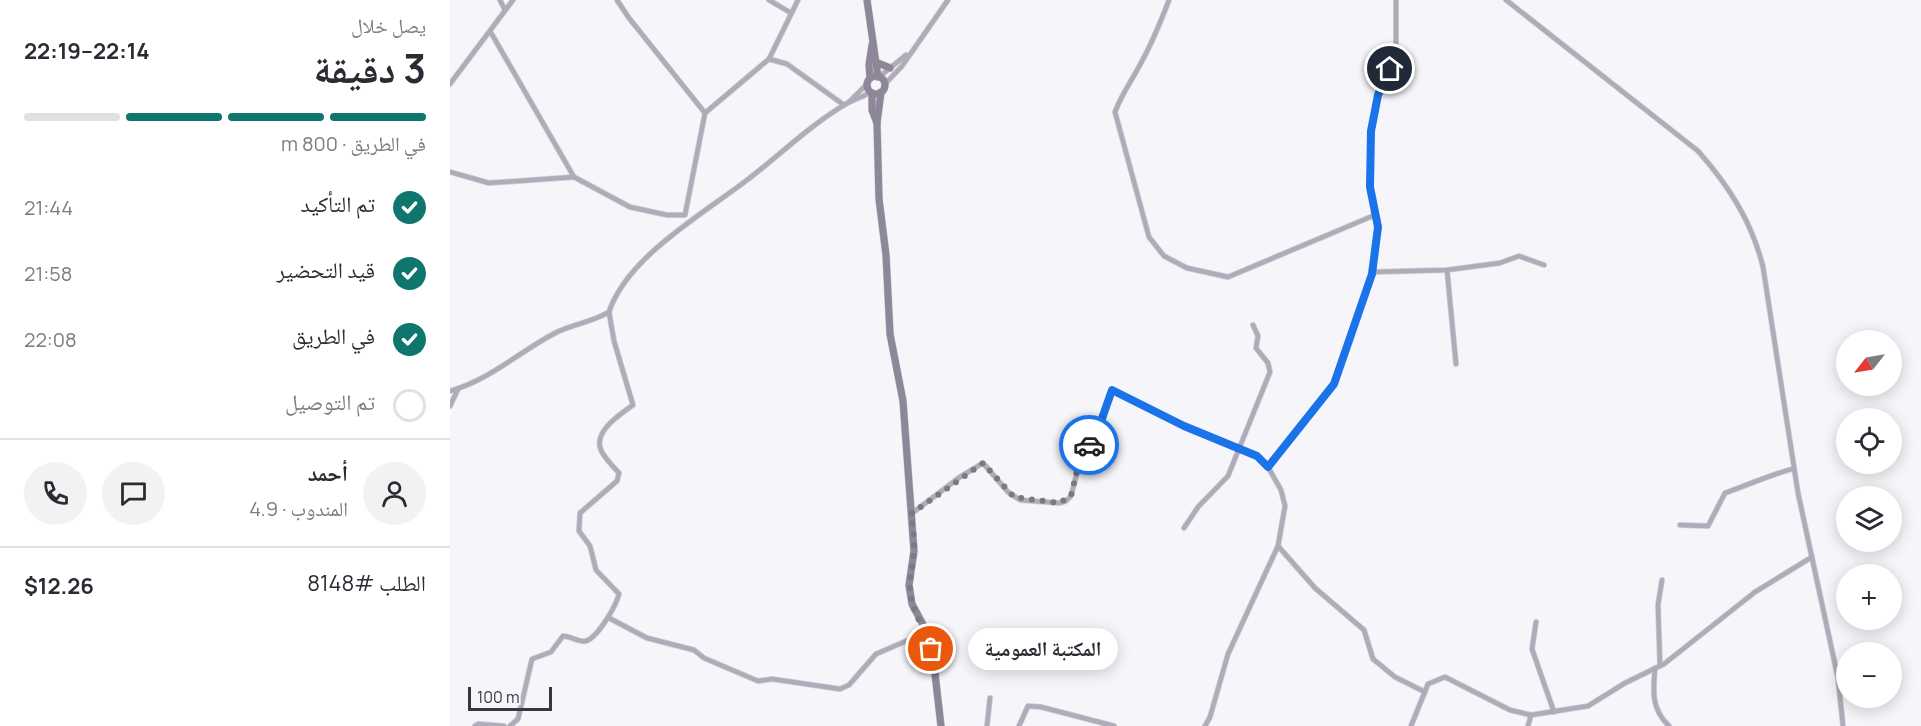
<!DOCTYPE html>
<html lang="ar">
<head>
<meta charset="utf-8">
<style>
  :root { --surface:#fff; --page:#f2f2f3; --text:#2b2b33; --muted:#7c7c81; --line:#e1e1e2; --accent:#0f766e }
  body { margin:0; font-family:Manrope,"Noto Naskh Arabic",sans-serif; background:var(--page); color:var(--text); direction:rtl; height:100vh; display:flex; flex-direction:column; font-size:22px; white-space:nowrap }
  * { box-sizing:border-box; margin:0 }
  p { font-size:20px; color:var(--muted) }
  .icon { flex:none; width:33px; height:33px; fill:none; stroke:currentColor; stroke-width:2; stroke-linecap:round; stroke-linejoin:round }
  .map { position:relative; flex:1; overflow:hidden; direction:ltr }
  .sheet { display:flex; flex-direction:column; background:var(--surface); width:450px }
  .sheet>* { flex:none }
  .needle { width:39px; rotate:239deg }
  .fabs { position:absolute; left:1386px; top:330px; display:grid; gap:12px }
  .fabs a { display:grid; place-items:center; width:66px; height:66px; border-radius:50%; background:var(--surface); box-shadow:0 3px 15px #0003; font-size:30px }
  .scale { position:absolute; left:18px; bottom:15px; width:84px; box-sizing:border-box; padding-left:6px; border:3px solid #3a3641; border-top:0; font-size:16px; line-height:21px; white-space:nowrap; color:#3a3641; -webkit-text-stroke:4px #f6f5fa; paint-order:stroke }
  .pin { position:absolute; display:grid; place-items:center; width:51px; height:51px; color:#fff; margin:-26px; border:3px solid #fff; border-radius:50%; box-shadow:0 2px 6px #0007 }
  .courier { position:absolute; display:grid; place-items:center; width:60px; height:60px; margin:-30px; border:4px solid #1a73e8; border-radius:50%; background:#fff; color:#222; box-shadow:0 2px 8px #0007 }
  .bubble { position:absolute; height:42px; border-radius:21px; background:var(--surface); box-shadow:0 3px 15px #0003; font-size:20px; font-weight:700; line-height:42px; text-align:center; direction:rtl }
  .headline em { font-style:normal; font-weight:700 }
  .headline div { display:flex; flex-direction:column-reverse }
  .headline { display:flex; align-items:center; justify-content:space-between; height:102px; padding:0 24px }
  h1 { font-size:39px; font-weight:700; line-height:45px }
  .bar { display:grid; grid-template-columns:repeat(4,1fr); gap:9px 6px; align-content:center; height:72px; padding:0 24px }
  .bar i { height:8px; border-radius:4px; background:var(--line) }
  .bar .current { background:var(--accent) }
  .bar p { grid-column:span 4 }
  .line { display:flex; align-items:center; gap:15px; padding:0 24px; border-top:2px solid var(--line) }
  .line div { flex:1 }
  .round { display:grid; place-items:center; flex:none; width:63px; height:63px; border-radius:32px; background:var(--page) }
  ol { padding:0 24px; list-style:none }
  li { display:flex; align-items:center; gap:18px; height:66px }
  li p { margin-inline-start:auto }
  li .icon { padding:6px; border-radius:50%; background:var(--accent); color:#fff; stroke-width:4 }
  li:last-child { color:var(--muted) }
  li i { width:33px; height:33px; border:3px solid var(--line); border-radius:50% }
  main { display:flex; flex:1; min-height:0 }
  .map>svg:first-child { display:block }
</style>
</head>
<body>
<main>
<div class="map">
<svg width="1471" height="726" viewBox="0 0 1471 726">
  <rect width="100%" height="100%" fill="#f6f5fa"/>
  <g fill="none" stroke-linecap="round" stroke-linejoin="round">
    <g stroke="#d0cfd5" stroke-width="6">
      <g id="street">
        <polyline points="50,0 55,10"/>
        <polyline points="319,0 341,13"/>
        <path d="M 719,0 C 711,21 703,41 692,61 C 683,79 672,93 665,112 L 699,237 L 714,256 L 737,268 L 778,277 L 925,215"/>
        <path d="M 1056,0 L 1248,151 C 1279,186 1302,222 1313,267 L 1348,493 L 1388,678 L 1393,726"/>
        <polyline points="40,31 124,177"/>
        <polyline points="319,59 348,0"/>
        <polyline points="429,77 456,55"/>
        <polyline points="0,84 63,0"/>
        <polyline points="434,85 452,66 498,0"/>
        <polyline points="399,102 417,84"/>
        <polyline points="255,113 319,59 337,64 394,105"/>
        <polyline points="0,172 39,183 124,177 180,207 217,215 235,215 255,113 179,18 167,0"/>
        <polyline points="997,270 1006,364"/>
        <polyline points="922,272 997,270 1050,263 1069,256 1094,265"/>
        <path d="M 0,391 C 40,380 70,351 107,332 C 124,324 142,322 159,312 C 177,257 253,214 297,180 C 330,155 360,125 396,104 C 404,99 413,97 421,92"/>
        <polyline points="0,406 8,389"/>
        <polyline points="818,467 884,384 922,274 928,227 920,187 921,131 928,95 946,50 946,0"/>
        <polyline points="461,514 510,477 533,463 558,492 570,500 609,503 616,501 621,496 630,461 649,427 662,390 734,426 807,456 818,467 831,490 835,506 828,546 778,654 760,717 755,726"/>
        <path d="M 1230,525 L 1258,526 L 1275,493 C 1287,489 1338,468 1344,469"/>
        <polyline points="734,528 748,507 778,476 820,372 818,363 806,348 808,336 803,325"/>
        <polyline points="828,546 865,588 914,630 923,659 945,677 975,692"/>
        <polyline points="159,618 197,638 244,650 254,658 308,681 322,679 390,689 399,685 426,654 477,632"/>
        <polyline points="1086,622 1082,649 1104,712"/>
        <polyline points="1210,666 1208,605 1212,580"/>
        <path d="M 1205,668 C 1203,691 1201,709 1219,726"/>
        <polyline points="25,726 28,724 54,726"/>
        <path d="M 60,726 L 68,719 L 82,659 L 101,652 L 113,636 C 120,636 130,643 136,641 C 148,637 166,606 169,594 L 146,570 L 140,546 L 129,531 L 130,513 L 167,481 L 169,473 C 163,466 154,458 151,450 C 143,431 171,414 183,405 L 164,341 L 159,312"/>
        <polyline points="537,726 540,698"/>
        <polyline points="569,726 578,706 591,707 664,726"/>
        <polyline points="961,726 978,684 995,677 1060,710 1081,715 1138,706 1175,683 1214,664 1305,592 1362,557"/>
        <polyline points="1078,726 1081,715"/>
      </g>
    </g>
    <g stroke="#d0cfd5" stroke-width="8">
      <g id="secondary">
        <polyline points="417,0 428,77"/>
        <polyline points="428,63 440,68"/>
        <circle cx="426" cy="85" r="9"/>
        <polyline points="420,78 419,65 422,45"/>
        <polyline points="422,93 422,110 427,123 429,199 436,255 440,334 453,401 464,551 459,585 462,604 477,632 484,665 491,726"/>
        <polyline points="427,123 431,92"/>
      </g>
    </g>
    <use href="#street" stroke="#afabb8" stroke-width="4.5"/>
    <use href="#secondary" stroke="#8d8799" stroke-width="7"/>
  </g>
  <g fill="none" stroke-linecap="round" stroke-linejoin="round">
    <path stroke="#7c7982" stroke-width="6" stroke-dasharray="0 10.8" d="M 481,649 C 476,630 464,616 461,597 C 458,581 463,567 464,551 C 465,539 462,526 461,514 L 533,463 L 564,497 L 609,503 L 621,496 L 627,471 L 639,445"/>
    <polyline stroke="#1a73e8" stroke-width="8" points="639,445 649,427 662,390 734,426 807,456 818,467 884,384 922,274 928,227 920,187 921,131 928,95 940,69"/>
  </g>
</svg>
<div class="fabs">
<a><svg class="needle" viewBox="-14 -14 28 28"><path d="M0-13l5 13h-10z" fill="#e53935"/><path d="M0 13l5-13h-10z" fill="#7c7c81"/></svg></a>
<a><svg class="icon" aria-label="locate" viewBox="0 0 24 24"><circle cx="12" cy="12" r="6"/><path d="M12 2v4M12 18v4M2 12h4M18 12h4"/></svg></a>
<a><svg class="icon" aria-label="layers" viewBox="0 0 24 24"><path d="M12 4l9 5-9 5-9-5zM3 14l9 5 9-5"/></svg></a>
<a>+</a>
<a>−</a>
</div>
<div class="scale">100 m</div>
<div class="pin" style="left:481px;top:649px;background:#ea580c"><svg class="icon" aria-label="bag" viewBox="0 0 24 24"><path d="M5 8h14l-1 12H6zM9 8a3 3 0 0 1 6 0"/></svg></div>
<div class="pin" style="left:940px;top:69px;background:#1f2937"><svg class="icon" aria-label="home" viewBox="0 0 24 24"><path d="M3 11l9-7 9 7M6 9v11h12V9"/></svg></div>
<div class="courier" style="left:639px;top:445px"><svg class="icon" aria-label="car" viewBox="0 0 24 24"><path d="M5 17H2v-5l4-1 3-4h7l3 4 3 1v5h-3M9 17h6M6 11h13"/><circle cx="7" cy="17" r="2"/><circle cx="17" cy="17" r="2"/></svg></div>
<div class="bubble" style="left:518px;top:628px;width:150px">المكتبة العمومية</div>
</div>
<section class="sheet">
<div class="headline"><div><h1>3 دقيقة</h1><p>يصل خلال</p></div><em>22:14–22:19</em></div>
<div class="bar"><i class="current"></i><i class="current"></i><i class="current"></i><i></i><p>في الطريق · 800 m</p></div>
<ol>
<li><svg class="icon" aria-label="check" viewBox="0 0 24 24"><path d="M5 12l5 5 9-10"/></svg>تم التأكيد<p>21:44</p></li>
<li><svg class="icon" aria-label="check" viewBox="0 0 24 24"><path d="M5 12l5 5 9-10"/></svg>قيد التحضير<p>21:58</p></li>
<li><svg class="icon" aria-label="check" viewBox="0 0 24 24"><path d="M5 12l5 5 9-10"/></svg>في الطريق<p>22:08</p></li>
<li><i></i>تم التوصيل</li>
</ol>
<div class="line" style="height:108px"><a class="round"><svg class="icon" aria-label="person" viewBox="0 0 24 24"><circle cx="12" cy="8" r="4"/><path d="M4 21q1-7 8-7t8 7"/></svg></a><div><b>أحمد</b><p>المندوب · 4.9</p></div><a class="round"><svg class="icon" aria-label="chat" viewBox="0 0 24 24"><path d="M4 5h16v11H9l-5 4z"/></svg></a><a class="round"><svg class="icon" aria-label="phone" viewBox="0 0 24 24"><path d="M5 4h4l2 5-3 2q2 4 5 5l2-3 5 2v4C11 20 4 13 5 4z"/></svg></a></div>
<div class="line" style="height:78px"><div>الطلب #8148</div><b>$12.26</b></div>
</section>
</main>
</body>
</html>
